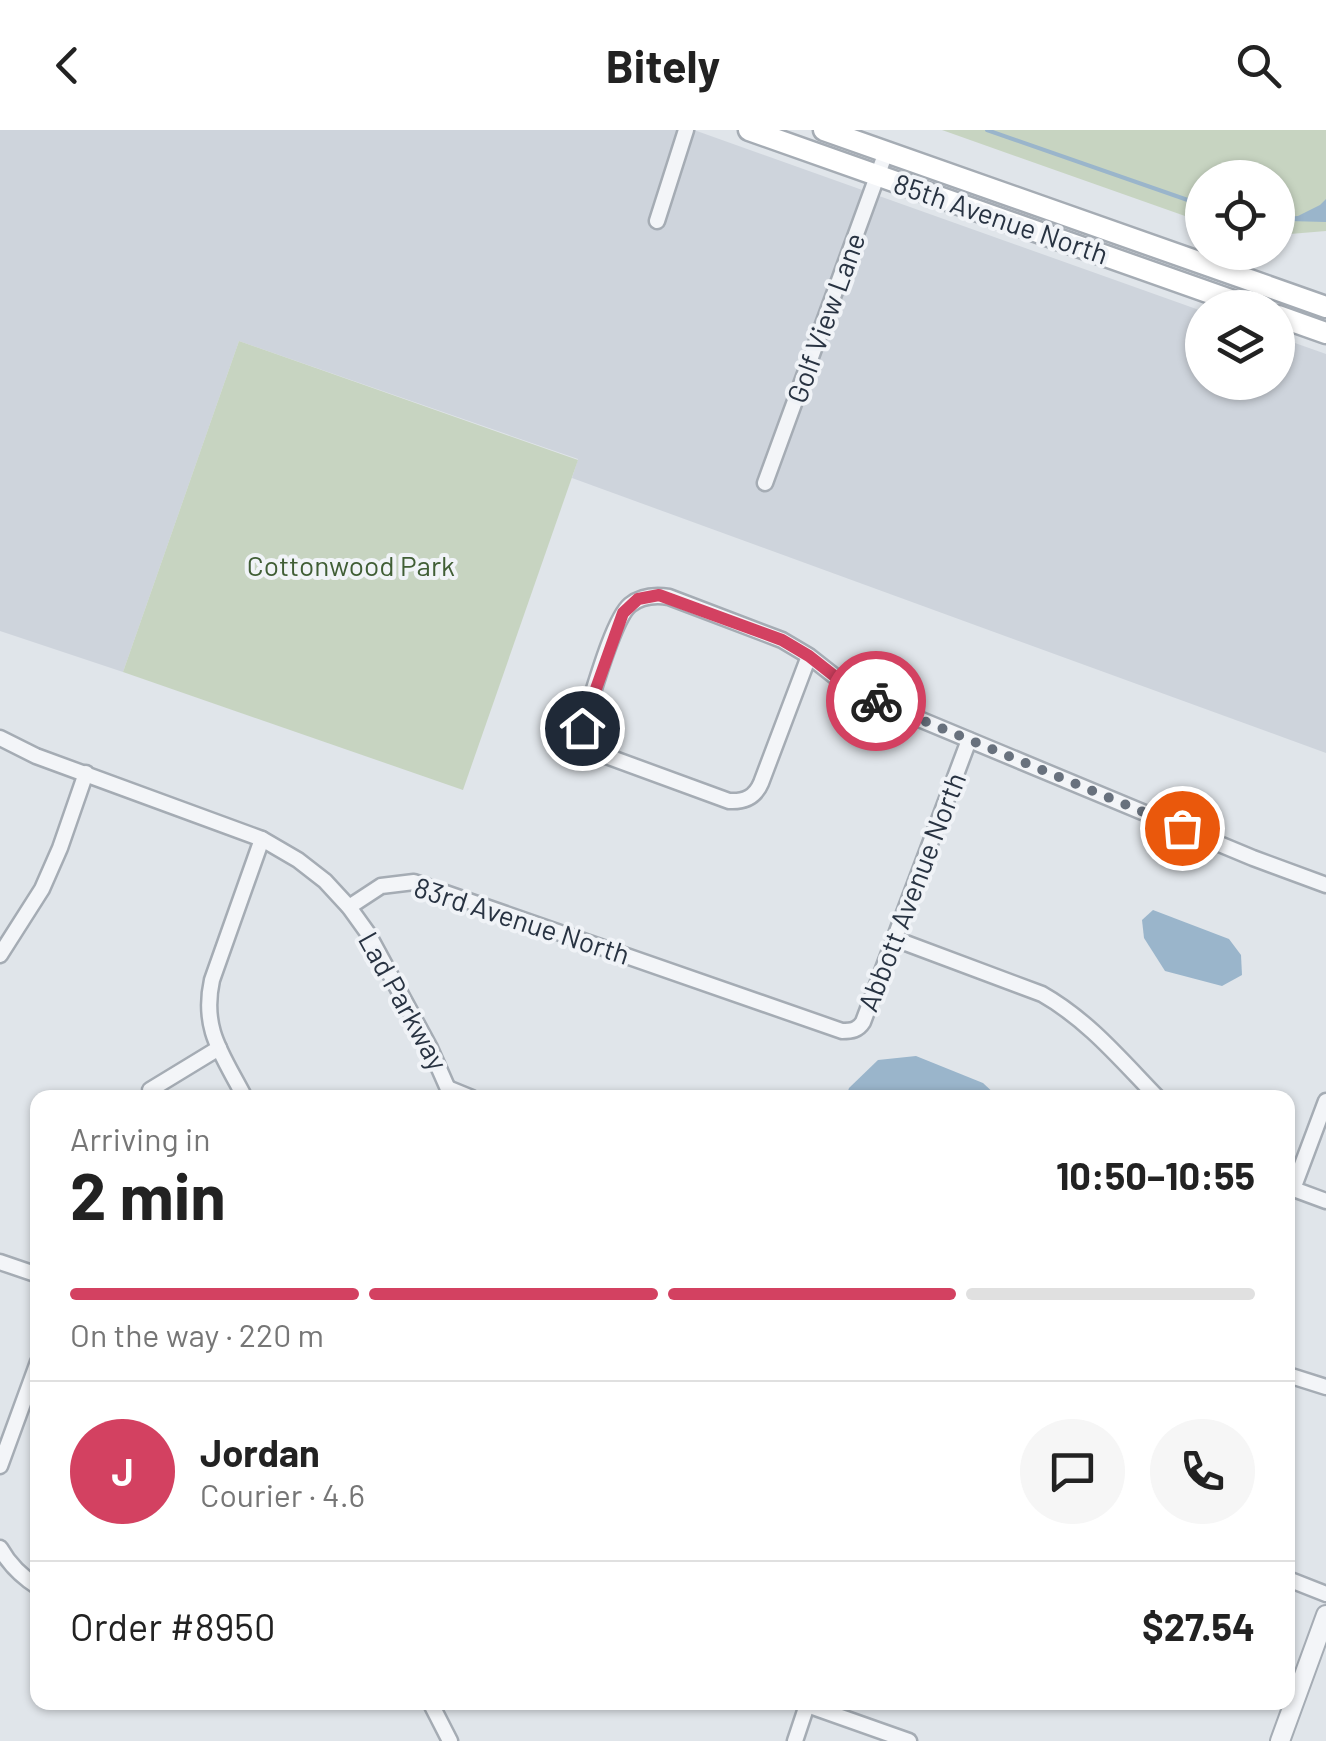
<!DOCTYPE html>
<html lang="en">
<head>
<meta charset="utf-8">
<style>
  :root { --surface:#fff; --page:#f6f6f6; --text:#222; --muted:#767676; --line:#e0e0e0; --accent:#d34161 }
  body { margin:0; font-family:Barlow,sans-serif; background:var(--page); color:var(--text); height:100vh; display:flex; flex-direction:column; font-size:38px; white-space:nowrap }
  * { box-sizing:border-box; margin:0 }
  p { font-size:32px; color:var(--muted) }
  .icon { flex:none; width:55px; height:55px; fill:none; stroke:currentColor; stroke-width:2; stroke-linecap:round; stroke-linejoin:round }
  .map { position:relative; flex:1; overflow:hidden }
  .details { position:absolute; left:30px; top:960px; width:1265px; height:620px; display:flex; flex-direction:column; background:var(--surface); border-radius:20px; box-shadow:0 2px 8px #0004 }
  .details>* { flex:none }
  .buttons { position:absolute; left:1185px; top:30px; display:grid; gap:20px }
  .buttons a { display:grid; place-items:center; width:110px; height:110px; border-radius:50%; background:var(--surface); box-shadow:0 2px 8px #0004; font-size:50px }
  .pin { position:absolute; display:grid; place-items:center; width:85px; height:85px; color:#fff; margin:-42px; border:5px solid #fff; border-radius:50%; box-shadow:0 2px 10px #0007 }
  .courier { position:absolute; display:grid; place-items:center; width:100px; height:100px; margin:-50px; border:8px solid #d34161; border-radius:50%; background:#fff; color:#222; box-shadow:0 2px 12px #0007 }
  .overview em { font-style:normal; font-weight:700 }
  .overview div { display:flex; flex-direction:column-reverse }
  .overview { display:flex; align-items:center; justify-content:space-between; height:170px; padding:0 40px }
  h1 { font-size:65px; font-weight:700; line-height:75px }
  .bar { display:grid; grid-template-columns:repeat(4,1fr); gap:15px 10px; align-content:center; height:120px; padding:0 40px }
  .bar i { height:12px; border-radius:8px; background:var(--line) }
  .bar .selected { background:var(--accent) }
  .bar p { grid-column:span 4 }
  .line { display:flex; align-items:center; gap:25px; padding:0 40px; border-top:2px solid var(--line) }
  .line div { flex:1 }
  .round { display:grid; place-items:center; flex:none; width:105px; height:105px; border-radius:52px; background:var(--page) }
  header { display:flex; justify-content:space-between; align-items:center; height:130px; padding:0 40px; background:var(--surface); font-size:45px; font-weight:700 }
  .map>svg:first-child { display:block }
</style>
</head>
<body>
<header><svg class="icon" aria-label="back" viewBox="0 0 24 24"><path d="M15 5l-7 7 7 7"/></svg>Bitely<svg class="icon" aria-label="search" viewBox="0 0 24 24"><circle cx="10" cy="10" r="6"/><path d="M15 15l6 6"/></svg></header>
<div class="map">
<svg width="1326" height="1611" viewBox="0 0 1326 1611">
  <rect width="100%" height="100%" fill="#e0e5ea"/>
  <polygon fill="#ced4dc" points="0,0 694,0 1202,181 1202,252 1278,252 1278,207 1326,224 1326,623 572,348 578,329 239,211 123,542 0,501"/>
  <g fill="#c7d4c1">
    <polygon points="942,0 1326,0 1326,101 1278,105 1278,48 1202,48 1202,92"/>
    <polygon points="239,211 578,330 463,660 123,542"/>
  </g>
  <g fill="#9ab5cb">
    <polygon points="1326,69 1326,92 1288,91 1320,75"/>
    <polygon points="1153,780 1229,809 1241,825 1242,845 1222,856 1165,841 1144,808 1142,790"/>
    <polygon points="916,926 983,953 998,967 846,967 849,958 878,930"/>
  </g>
  <g fill="none" stroke-linecap="round" stroke-linejoin="round">
    <g stroke="#9ab5cb" stroke-width="4">
      <polyline points="987,0 1202,75"/>
      <polyline points="1278,90 1298,88"/>
    </g>
    <g stroke="#a5acb4" stroke-width="19">
      <g id="minor">
        <polyline points="657,91 686,0"/>
        <polyline points="765,353 886,22"/>
        <path d="M 809,526 L 761,653 C 755,667 745,672 729,671 L 598,623 C 585,613 581,603 585,588 C 593,564 613,489 630,475 C 641,466 656,465 669,467 L 782,510 L 809,526 L 842,552 L 883,574 L 1253,728 L 1326,755"/>
        <polyline points="0,608 36,626 262,709 298,730 325,751 349,777 367,802 430,918 452,968"/>
        <path d="M 349,777 L 381,756 L 414,752 L 842,901 C 852,901 858,900 863,892 L 969,610"/>
        <path d="M 895,809 L 1042,864 C 1088,890 1121,930 1158,968"/>
        <polyline points="0,825 42,759 60,718 86,643"/>
        <polyline points="450,959 472,968"/>
        <polyline points="150,960 219,918"/>
        <path d="M 245,968 C 223,925 201,900 212,850 L 262,709"/>
        <polyline points="1288,1057 1326,1071"/>
        <polyline points="1293,1059 1326,971"/>
        <polyline points="0,1132 38,1145"/>
        <polyline points="1288,1245 1326,1257"/>
        <polyline points="0,1336 38,1232"/>
        <path d="M 0,1418 C 9,1434 22,1447 38,1457"/>
        <polyline points="1288,1449 1326,1464"/>
        <polyline points="430,1572 450,1611"/>
        <polyline points="807,1575 909,1611"/>
        <polyline points="795,1611 808,1572"/>
      </g>
    </g>
    <g stroke="#a5acb4" stroke-width="22">
      <polyline id="tertiary" points="1280,1611 1326,1485"/>
    </g>
    <g stroke="#a5acb4" stroke-width="25">
      <g id="secondary">
        <polyline points="749,0 1253,178"/>
        <polyline points="824,0 1326,177"/>
        <polyline points="1278,186 1326,203"/>
      </g>
    </g>
    <use href="#minor" stroke="#f3f5f8" stroke-width="14"/>
    <use href="#tertiary" stroke="#f3f5f8" stroke-width="18"/>
    <use href="#secondary" stroke="#fff" stroke-width="20"/>
  </g>
  <g fill="none" stroke-linecap="round" stroke-linejoin="round">
    <polyline stroke="#68717d" stroke-width="10" stroke-dasharray="0 18" points="876,571 1182,698"/>
    <polyline stroke="#d34161" stroke-width="12" points="582,598 623,483 638,469 659,465 782,510 809,526 842,552 876,571"/>
  </g>
  <g text-anchor="middle" stroke-width="8" stroke-linejoin="round" paint-order="stroke">
    <g font-size="28" fill="#283342" stroke="#f0f3f7">
      <text transform="translate(1001 89) rotate(19)" y="10">85th Avenue North</text>
      <text transform="translate(826 188) rotate(-70)" y="10">Golf View Lane</text>
      <text transform="translate(912 762) rotate(-69)" y="10">Abbott Avenue North</text>
      <text transform="translate(522 791) rotate(18)" y="10">83rd Avenue North</text>
      <text transform="translate(403 871) rotate(61)" y="10">Lad Parkway</text>
    </g>
    <g font-size="28" fill="#405e35" stroke="#f0f3f7">
      <text x="351" y="446">Cottonwood Park</text>
    </g>
  </g>
</svg>
<div class="buttons">
<a><svg class="icon" aria-label="locate" viewBox="0 0 24 24"><circle cx="12" cy="12" r="6"/><path d="M12 2v4M12 18v4M2 12h4M18 12h4"/></svg></a>
<a><svg class="icon" aria-label="layers" viewBox="0 0 24 24"><path d="M12 4l9 5-9 5-9-5zM3 14l9 5 9-5"/></svg></a>
</div>
<div class="pin" style="left:1182px;top:698px;background:#ea580c"><svg class="icon" aria-label="bag" viewBox="0 0 24 24"><path d="M5 8h14l-1 12H6zM9 8a3 3 0 0 1 6 0"/></svg></div>
<div class="pin" style="left:582px;top:598px;background:#1f2937"><svg class="icon" aria-label="home" viewBox="0 0 24 24"><path d="M3 11l9-7 9 7M6 9v11h12V9"/></svg></div>
<div class="courier" style="left:876px;top:571px"><svg class="icon" aria-label="bike" viewBox="0 0 24 24"><circle cx="6" cy="16" r="4"/><circle cx="18" cy="16" r="4"/><path d="M6 16l4-8h5l3 8M10 8l3 8H6M13 5h3"/></svg></div>
<section class="details">
<div class="overview"><div><h1>2 min</h1><p>Arriving in</p></div><em>10:50–10:55</em></div>
<div class="bar"><i class="selected"></i><i class="selected"></i><i class="selected"></i><i></i><p>On the way · 220 m</p></div>
<div class="line" style="height:180px"><b class="round" style="background:var(--accent);color:#fff">J</b><div><b>Jordan</b><p>Courier · 4.6</p></div><a class="round"><svg class="icon" aria-label="chat" viewBox="0 0 24 24"><path d="M4 5h16v11H9l-5 4z"/></svg></a><a class="round"><svg class="icon" aria-label="phone" viewBox="0 0 24 24"><path d="M5 4h4l2 5-3 2q2 4 5 5l2-3 5 2v4C11 20 4 13 5 4z"/></svg></a></div>
<div class="line" style="height:130px"><div>Order #8950</div><b>$27.54</b></div>
</section>
</div>
</body>
</html>
